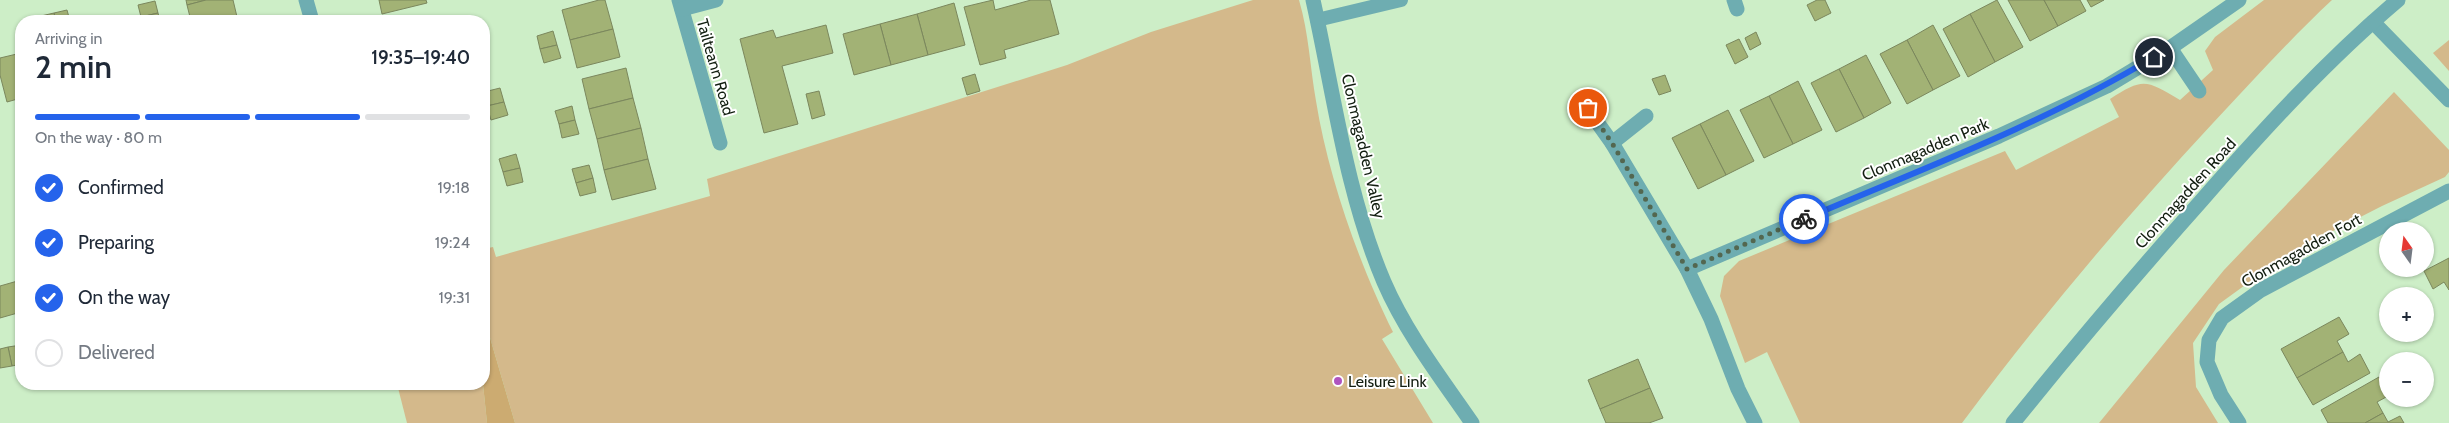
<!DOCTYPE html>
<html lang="en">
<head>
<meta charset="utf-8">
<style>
  :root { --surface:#fff; --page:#f2f2f3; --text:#1f2937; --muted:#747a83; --line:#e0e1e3; --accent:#2563eb }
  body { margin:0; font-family:Cabin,sans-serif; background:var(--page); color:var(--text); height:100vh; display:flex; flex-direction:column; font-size:19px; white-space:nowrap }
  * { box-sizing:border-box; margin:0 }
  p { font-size:16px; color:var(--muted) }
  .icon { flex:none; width:28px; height:28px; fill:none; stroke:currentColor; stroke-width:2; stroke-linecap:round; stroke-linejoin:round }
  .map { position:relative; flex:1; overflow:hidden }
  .drawer { position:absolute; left:15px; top:15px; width:475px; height:375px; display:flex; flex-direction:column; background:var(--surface); border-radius:20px; box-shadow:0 1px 4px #0004 }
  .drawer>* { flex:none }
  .needle { width:32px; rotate:346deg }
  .tools { position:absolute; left:2379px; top:222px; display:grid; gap:10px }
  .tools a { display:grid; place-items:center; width:55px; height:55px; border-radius:50%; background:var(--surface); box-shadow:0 1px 4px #0004; font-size:25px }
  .pin { position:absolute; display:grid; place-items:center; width:42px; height:42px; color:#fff; margin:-21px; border:2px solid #fff; border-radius:50%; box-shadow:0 1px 5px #0007 }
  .courier { position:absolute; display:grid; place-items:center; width:50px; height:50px; margin:-25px; border:4px solid #2563eb; border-radius:50%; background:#fff; color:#222; box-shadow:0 1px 6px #0007 }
  .head em { font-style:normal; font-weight:600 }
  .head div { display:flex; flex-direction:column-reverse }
  .head { display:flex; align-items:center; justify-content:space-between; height:85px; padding:0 20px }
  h1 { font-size:32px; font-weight:600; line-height:38px }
  .bar { display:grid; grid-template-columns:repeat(4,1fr); gap:8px 5px; align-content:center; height:60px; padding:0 20px }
  .bar i { height:6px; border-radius:4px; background:var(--line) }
  .bar .selected { background:var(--accent) }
  .bar p { grid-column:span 4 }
  ol { padding:0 20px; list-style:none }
  li { display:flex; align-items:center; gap:15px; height:55px }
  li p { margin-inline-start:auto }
  li .icon { padding:5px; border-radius:50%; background:var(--accent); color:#fff; stroke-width:4 }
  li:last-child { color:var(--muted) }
  li i { width:28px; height:28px; border:2px solid var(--line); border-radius:50% }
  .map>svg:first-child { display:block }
</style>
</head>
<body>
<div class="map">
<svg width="2449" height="423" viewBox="0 0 2449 423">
  <rect width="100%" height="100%" fill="#cdeec7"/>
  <g fill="#d4b98b">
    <path d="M 1253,0 L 1299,0 C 1309,34 1310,67 1316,101 C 1328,176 1359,264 1393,332 L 1382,339 L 1433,423 L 515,423 L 484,317 L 484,249 L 493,247 L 496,257 L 710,196 L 707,179 L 1067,65 L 1151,32 Z"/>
    <path d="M 2264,0 L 2332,0 C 2290,39 2252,82 2213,123 C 2124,219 2040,318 1962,423 L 1800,423 L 1767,352 L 1745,363 L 1720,296 L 1724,276 L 1739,261 L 2005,151 L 2016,170 L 2119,117 L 2110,99 C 2144,77 2146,80 2180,100 L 2213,70 L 2205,51 L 2215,37 Z"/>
    <polygon points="2449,40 2449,71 2433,53"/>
    <polygon points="2394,92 2449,150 2449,172 2445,177 2382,206 2288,254 2219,304 2193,343 2196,387 2218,423 2099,423 2224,270"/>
    <polygon points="397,384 483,384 487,423 407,423"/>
  </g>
  <polygon fill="#ccab71" points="484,317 515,423 487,423 483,384"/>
  <g fill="#a2b275" stroke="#7b875d">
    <polygon points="186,0 206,0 187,5"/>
    <polygon points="206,0 233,0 238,21 191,21 187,5"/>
    <polygon points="379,0 426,0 427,3 382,14"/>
    <polygon points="599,0 605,0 613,29 570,40 562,10"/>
    <polygon points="993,0 995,10 1031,0 1050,0 1059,34 1004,50 1006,58 980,65 964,7"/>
    <polygon points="1817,0 1825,0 1831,13 1815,21 1807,5"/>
    <polygon points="1997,0 2023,47 1995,62 1970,14"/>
    <polygon points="2008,0 2044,0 2058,26 2030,41"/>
    <polygon points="2044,0 2080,0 2086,11 2058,26"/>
    <polygon points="2087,0 2104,0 2091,7"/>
    <polygon points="155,1 158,13 141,17 138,5"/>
    <polygon points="954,3 965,45 928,55 917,14"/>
    <polygon points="67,10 70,21 56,21 54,13"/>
    <polygon points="54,13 56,21 42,21 41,16"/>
    <polygon points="158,13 160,21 142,21 141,17"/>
    <polygon points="917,14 928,55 891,65 880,24"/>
    <polygon points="1970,14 1995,62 1968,77 1943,29"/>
    <polygon points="880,24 891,65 854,75 843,34"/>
    <polygon points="826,25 833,53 782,66 798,124 764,133 740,39 773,30 776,38"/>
    <polygon points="1933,25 1960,76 1933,90 1907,40"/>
    <polygon points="613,29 620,57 577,68 570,40"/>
    <polygon points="553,31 557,45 540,49 537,36"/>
    <polygon points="1756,32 1761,44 1750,50 1745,38"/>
    <polygon points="484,39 489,53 484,54"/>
    <polygon points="1739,39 1748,57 1735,64 1726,45"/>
    <polygon points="1907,40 1933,90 1907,104 1880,54"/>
    <polygon points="557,45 561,58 544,63 540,49"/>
    <polygon points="21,53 21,98 7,102 0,75 0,58"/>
    <polygon points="1866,55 1891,103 1864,118 1839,69"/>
    <polygon points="626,68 633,98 589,109 582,79"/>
    <polygon points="1839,69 1864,118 1836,132 1811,83"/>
    <polygon points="975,74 980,91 967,95 962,78"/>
    <polygon points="1665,75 1671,91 1659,95 1652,79"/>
    <polygon points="1798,81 1822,130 1793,144 1769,96"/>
    <polygon points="500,88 504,102 487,106 484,92"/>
    <polygon points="819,91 825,115 812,119 806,94"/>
    <polygon points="1769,96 1793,144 1764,158 1740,110"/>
    <polygon points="633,98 641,128 597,139 589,109"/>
    <polygon points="504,102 508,115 491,120 487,106"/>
    <polygon points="572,106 575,120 559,124 555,111"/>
    <polygon points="1728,110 1754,161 1726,175 1700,124"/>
    <polygon points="575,120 579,134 562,138 559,124"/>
    <polygon points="1700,124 1726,175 1698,189 1672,138"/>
    <polygon points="641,128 648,159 604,170 597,139"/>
    <polygon points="516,154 520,168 503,172 499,159"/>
    <polygon points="648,159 656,189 612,200 604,170"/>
    <polygon points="589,165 593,178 576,183 572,169"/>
    <polygon points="520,168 523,182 507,186 503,172"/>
    <polygon points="593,178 596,192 580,196 576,183"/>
    <polygon points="2449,258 2449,290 2444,282 2433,289 2424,271"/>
    <polygon points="21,280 21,312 0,318 0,286"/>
    <polygon points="2339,317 2349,334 2337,341 2343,352 2297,378 2281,349"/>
    <polygon points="21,345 21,364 12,366 8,347"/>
    <polygon points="8,347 12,366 0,368 0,349"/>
    <polygon points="2343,352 2348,362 2360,354 2370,373 2313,405 2297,378"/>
    <polygon points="1638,359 1650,388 1600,409 1588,380"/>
    <polygon points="2379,377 2388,393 2388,396 2377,402 2383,413 2365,423 2328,423 2321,410"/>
    <polygon points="1650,388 1663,418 1649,423 1606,423 1600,409"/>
    <polygon points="2383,413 2388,422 2400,416 2404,423 2365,423"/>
  </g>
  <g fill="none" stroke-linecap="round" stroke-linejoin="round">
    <polyline stroke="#6eadb1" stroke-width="14" points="1317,20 1401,0"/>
    <g stroke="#6eadb1" stroke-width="15">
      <polyline points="306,0 312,21"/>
      <polyline points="679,0 720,143"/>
      <path d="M 1313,0 C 1334,94 1346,193 1384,282 C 1406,333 1441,378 1472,423"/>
      <polyline points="1734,0 1737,9"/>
      <polyline points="682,9 716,0"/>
      <polyline points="2373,22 2449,100"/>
      <polyline points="2170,48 2199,91"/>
      <polyline points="1587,108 1612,143 1687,269 1711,319 1738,389 1755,423"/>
      <polyline points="1612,143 1646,116"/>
      <polyline points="1687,269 1999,136 2107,86 2170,48 2239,0"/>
      <polyline points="2239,423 2221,395 2207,362 2209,340 2222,318 2261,290 2449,191"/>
    </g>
    <path stroke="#6eadb1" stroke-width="15" d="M 2013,423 C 2074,347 2137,273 2202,200 C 2263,130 2327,60 2398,0"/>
  </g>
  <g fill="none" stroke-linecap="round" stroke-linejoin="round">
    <polyline stroke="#536750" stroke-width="5" stroke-dasharray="0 9" points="1588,108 1612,143 1687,269 1804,219"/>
    <path stroke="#2563eb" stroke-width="6" d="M 1804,219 C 1922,169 2045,123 2154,57"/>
  </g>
  <circle fill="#af54c0" stroke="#fff" stroke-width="2" cx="1338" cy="381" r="5"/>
  <g text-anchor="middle" stroke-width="4" stroke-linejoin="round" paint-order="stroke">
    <g font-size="16" fill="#121e10" stroke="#fff">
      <text transform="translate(716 67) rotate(74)" y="6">Tailteann Road</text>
      <text transform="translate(1364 146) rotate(77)" y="6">Clonmagadden Valley</text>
      <text transform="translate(1925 149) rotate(-23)" y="6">Clonmagadden Park</text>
      <text transform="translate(2185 193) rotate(-48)" y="6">Clonmagadden Road</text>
      <text transform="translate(2301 250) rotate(-29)" y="6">Clonmagadden Fort</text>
    </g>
    <g font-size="16" fill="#121e10" stroke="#fff" text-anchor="start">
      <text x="1348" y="387">Leisure Link</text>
    </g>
  </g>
</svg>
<div class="tools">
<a><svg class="needle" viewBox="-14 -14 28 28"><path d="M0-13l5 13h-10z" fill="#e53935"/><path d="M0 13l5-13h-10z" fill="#747a83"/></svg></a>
<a>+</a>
<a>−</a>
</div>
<div class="pin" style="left:1588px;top:108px;background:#ea580c"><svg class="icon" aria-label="bag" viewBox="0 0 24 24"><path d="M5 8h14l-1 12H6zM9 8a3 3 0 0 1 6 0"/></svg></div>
<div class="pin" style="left:2154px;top:57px;background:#1f2937"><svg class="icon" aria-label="home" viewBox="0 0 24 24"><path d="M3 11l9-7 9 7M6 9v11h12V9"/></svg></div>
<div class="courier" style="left:1804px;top:219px"><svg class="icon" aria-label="bike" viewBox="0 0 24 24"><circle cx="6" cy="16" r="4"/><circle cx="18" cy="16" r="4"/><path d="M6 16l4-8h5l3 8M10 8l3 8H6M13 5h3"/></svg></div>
<section class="drawer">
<div class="head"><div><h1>2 min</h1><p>Arriving in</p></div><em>19:35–19:40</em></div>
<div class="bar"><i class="selected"></i><i class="selected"></i><i class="selected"></i><i></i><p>On the way · 80 m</p></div>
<ol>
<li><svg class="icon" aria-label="check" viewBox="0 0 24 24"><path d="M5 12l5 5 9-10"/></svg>Confirmed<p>19:18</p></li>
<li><svg class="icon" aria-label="check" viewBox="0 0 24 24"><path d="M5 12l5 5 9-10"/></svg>Preparing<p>19:24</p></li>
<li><svg class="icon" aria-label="check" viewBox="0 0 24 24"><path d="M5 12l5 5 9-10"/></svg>On the way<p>19:31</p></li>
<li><i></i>Delivered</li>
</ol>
</section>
</div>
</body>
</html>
